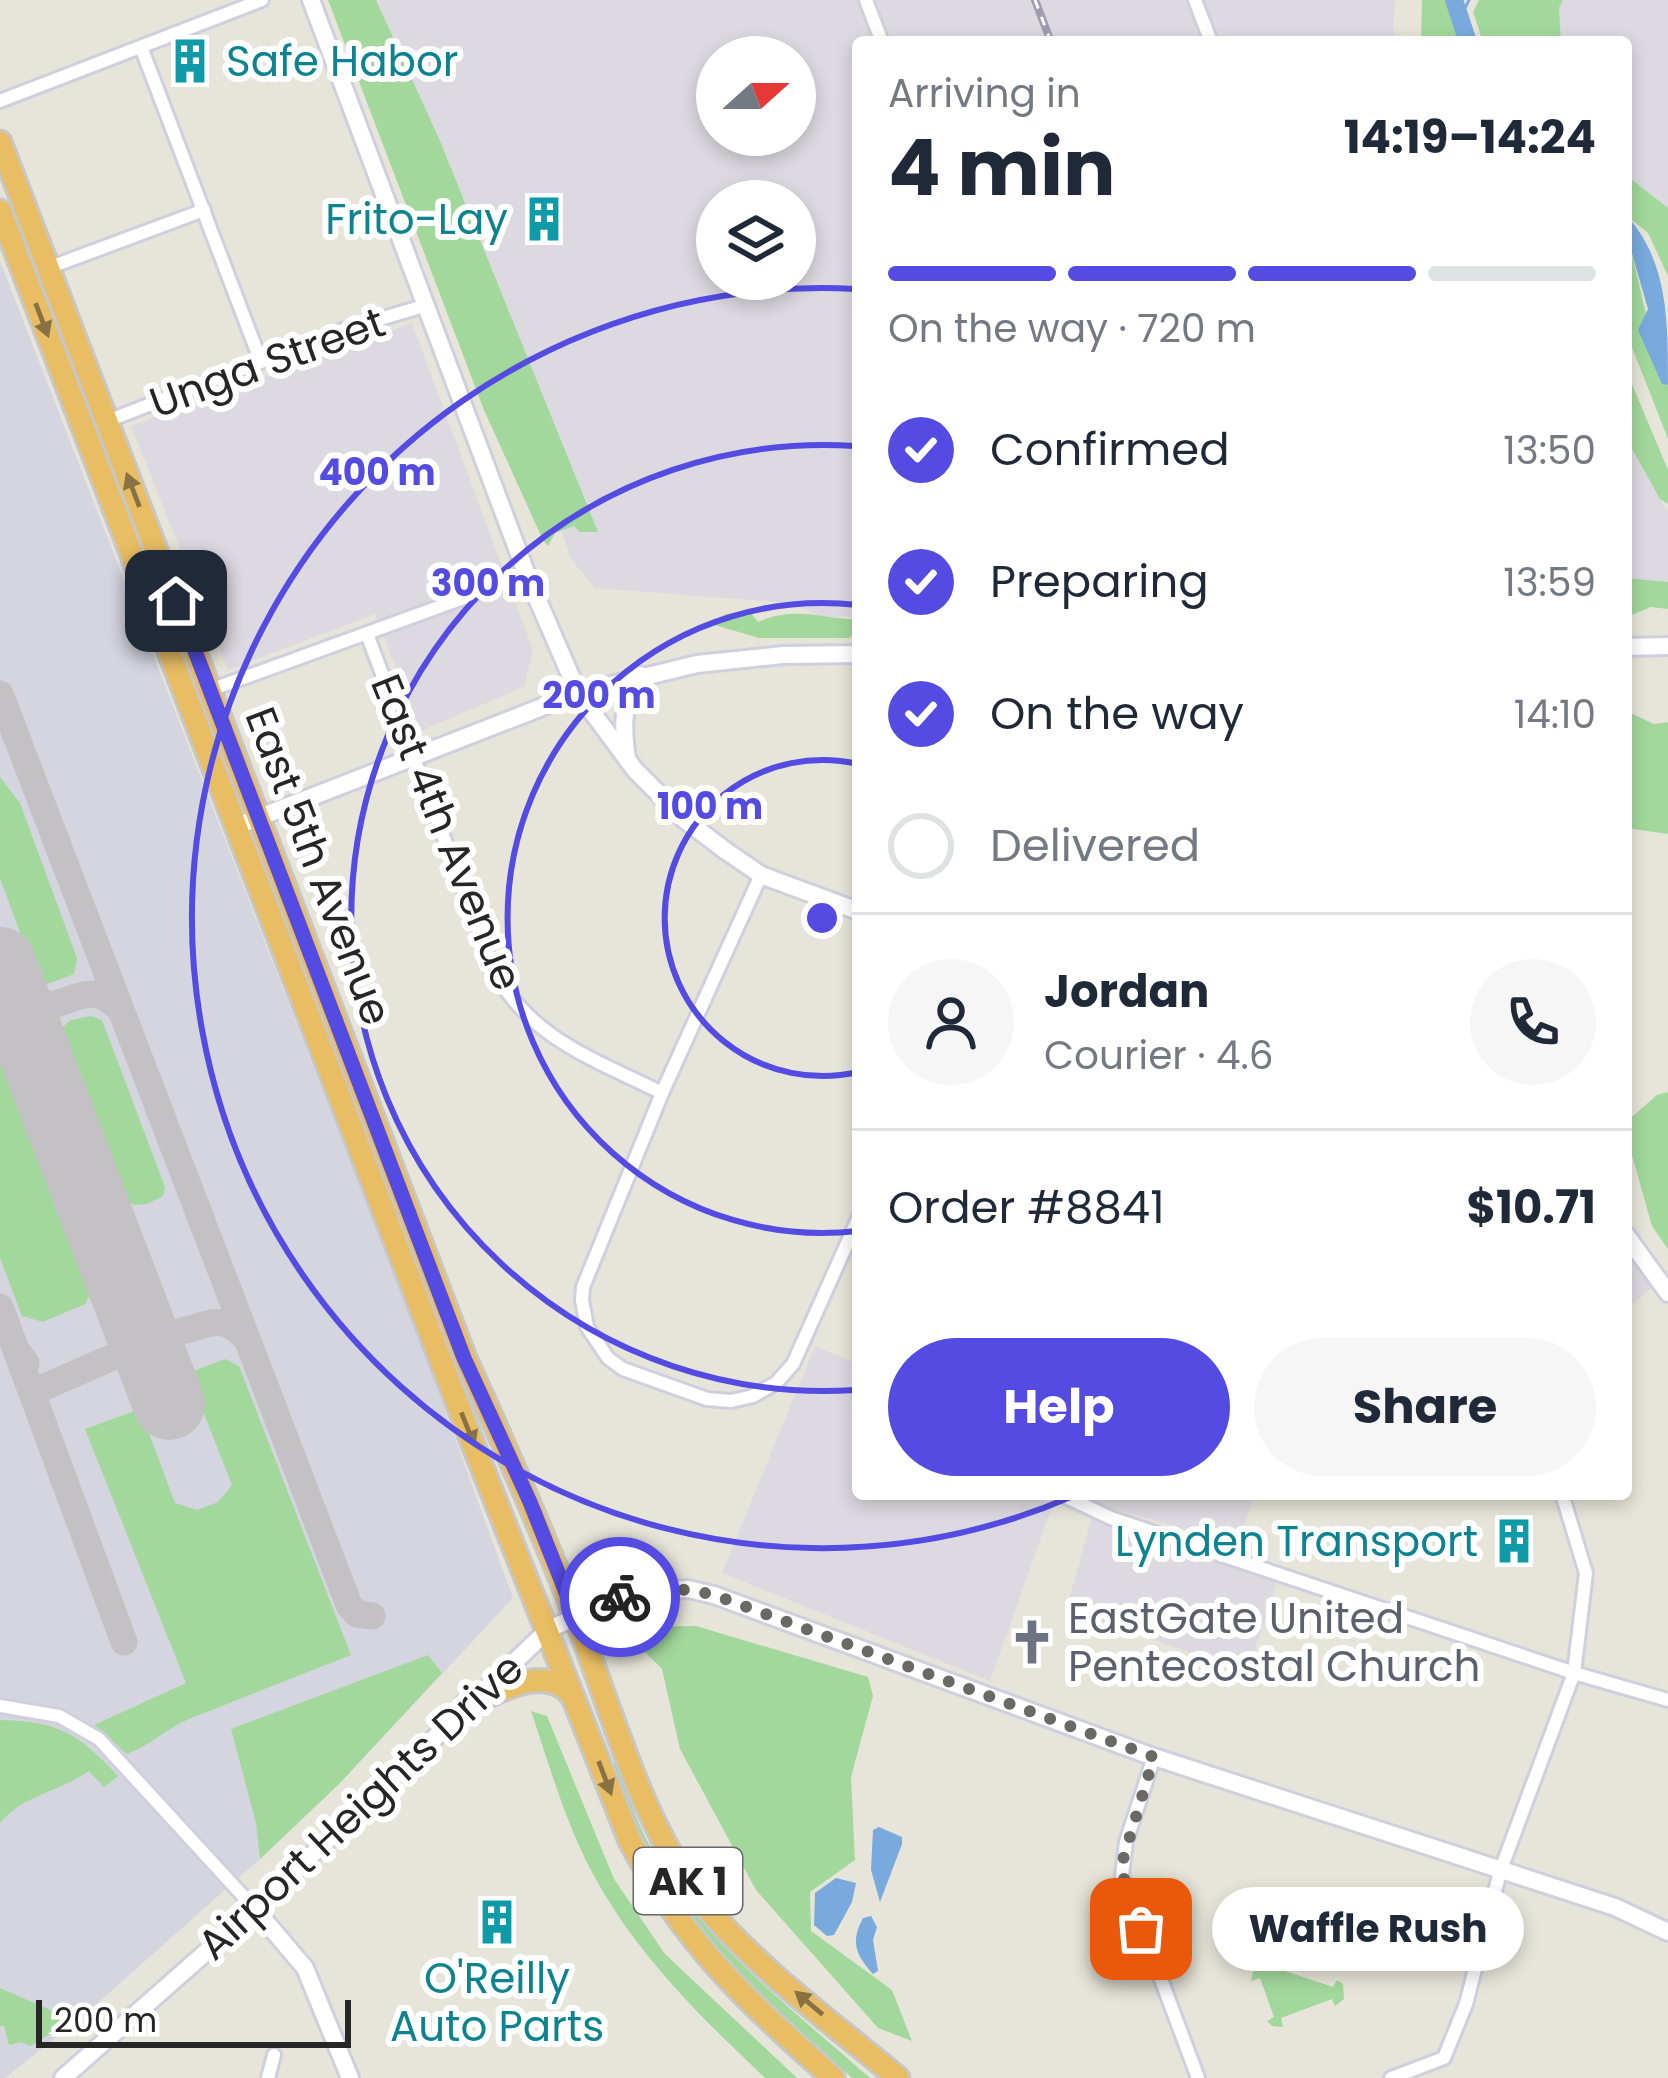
<!DOCTYPE html>
<html lang="en">
<head>
<meta charset="utf-8">
<style>
  :root { --surface:#fff; --page:#f6f6f7; --text:#1f2937; --muted:#747a83; --line:#e0e1e3; --accent:#544ce2 }
  body { margin:0; font-family:Poppins,sans-serif; background:var(--page); color:var(--text); height:100vh; display:flex; flex-direction:column; font-size:45px; white-space:nowrap }
  * { box-sizing:border-box; margin:0 }
  p { font-size:39px; color:var(--muted) }
  .icon { flex:none; width:66px; height:66px; fill:none; stroke:currentColor; stroke-width:2; stroke-linecap:round; stroke-linejoin:round }
  .map { position:relative; flex:1; overflow:hidden }
  .sheet { position:absolute; left:852px; top:36px; width:780px; height:1464px; display:flex; flex-direction:column; background:var(--surface); border-radius:12px; box-shadow:0 6px 18px #0003 }
  .sheet>* { flex:none }
  .needle { width:78px; rotate:69deg }
  .fabs { position:absolute; left:696px; top:36px; display:grid; gap:24px }
  .fabs a { display:grid; place-items:center; width:120px; height:120px; border-radius:50%; background:var(--surface); box-shadow:0 6px 18px #0003; font-size:60px }
  .scale { position:absolute; left:36px; bottom:30px; width:315px; box-sizing:border-box; padding-left:12px; border:6px solid #262626; border-top:0; font-size:33px; line-height:42px; white-space:nowrap; color:#262626; -webkit-text-stroke:9px #fff; paint-order:stroke }
  .pin { position:absolute; display:grid; place-items:center; width:102px; height:102px; color:#fff; margin:-51px; border-radius:24px; box-shadow:0 6px 18px #0006 }
  .courier { position:absolute; display:grid; place-items:center; width:120px; height:120px; margin:-60px; border:9px solid #544ce2; border-radius:50%; background:#fff; color:#222; box-shadow:0 3px 15px #0007 }
  .bubble { position:absolute; height:84px; border-radius:42px; background:var(--surface); box-shadow:0 6px 18px #0003; font-size:39px; font-weight:700; line-height:84px; text-align:center }
  .summary em { font-style:normal; font-weight:700 }
  .summary div { display:flex; flex-direction:column-reverse }
  .summary { display:flex; align-items:center; justify-content:space-between; height:204px; padding:0 36px }
  h1 { font-size:78px; font-weight:700; line-height:90px }
  .bar { display:grid; grid-template-columns:repeat(4,1fr); gap:18px 12px; align-content:center; height:144px; padding:0 36px }
  .bar i { height:15px; border-radius:9px; background:var(--line) }
  .bar .on { background:var(--accent) }
  .bar p { grid-column:span 4 }
  .line { display:flex; align-items:center; gap:30px; padding:0 36px; border-top:3px solid var(--line) }
  .line div { flex:1 }
  .round { display:grid; place-items:center; flex:none; width:126px; height:126px; border-radius:63px; background:var(--page) }
  ol { padding:0 36px; list-style:none }
  li { display:flex; align-items:center; gap:36px; height:132px }
  li p { margin-inline-start:auto }
  li .icon { padding:12px; border-radius:50%; background:var(--accent); color:#fff; stroke-width:4 }
  li:last-child { color:var(--muted) }
  li i { width:66px; height:66px; border:6px solid var(--line); border-radius:50% }
  .action { display:flex; gap:24px; margin-top:auto; padding:24px 36px }
  .action a { flex:1; height:138px; border-radius:72px; background:var(--accent); color:#fff; font-size:48px; font-weight:700; line-height:138px; text-align:center }
  .action a+a { background:var(--page); color:var(--text) }
  .map>svg:first-child { display:block }
</style>
</head>
<body>
<div class="map">
<svg width="1668" height="2078" viewBox="0 0 1668 2078">
  <rect width="100%" height="100%" fill="#e7e5d9"/>
  <g fill="#ddd9e0" fill-rule="evenodd">
    <path d="M 365,0 L 1395,0 L 1393,28 L 1397,42 L 858,42 L 858,616 L 822,617 L 790,603 L 595,588 L 571,559 L 525,424 ZM 717,57 L 795,57 L 795,135 L 717,135 ZM 717,201 L 795,201 L 795,279 L 717,279 Z"/>
    <polygon points="1563,0 1668,0 1668,208 1626,175 1626,42 1561,42 1559,8"/>
    <polygon points="412,323 533,650 524,687 420,731 375,614 228,670 131,426"/>
    <polygon points="1626,438 1668,513 1668,604 1626,605"/>
    <polygon points="1626,1251 1651,1289 1626,1309"/>
    <polygon points="815,1346 858,1364 858,1494 1046,1494 1054,1501 990,1681 722,1573"/>
    <polygon points="1079,1494 1254,1494 1238,1545 1098,1504"/>
    <polygon points="1092,1517 1277,1582 1248,1672 1066,1610"/>
  </g>
  <polygon fill="#d5d5e0" points="0,261 418,1336 513,1598 339,1784 260,1859 83,2016 5,2078 0,2078"/>
  <g fill="#a2d89c">
    <polygon points="328,0 376,0 440,141 598,532 580,532 574,526 555,533 548,546 542,538 484,410"/>
    <polygon points="1422,0 1447,0 1462,42 1421,42"/>
    <polygon points="1479,0 1563,0 1559,8 1561,42 1483,42 1473,12"/>
    <polygon points="1626,175 1668,208 1668,276 1648,233 1626,215"/>
    <polygon points="1626,245 1631,250 1662,383 1668,385 1668,439 1626,332"/>
    <polygon points="1626,370 1668,470 1668,504 1660,499 1626,438"/>
    <polygon points="1626,578 1668,582 1668,609 1651,607 1626,617"/>
    <path d="M 750,612 L 758,622 C 794,606 821,618 858,620 L 858,632 L 848,638 L 759,638 L 708,623 L 726,614 Z"/>
    <polygon points="1626,711 1654,724 1668,722 1668,834 1626,828"/>
    <polygon points="0,777 20,803 77,958 74,974 45,985 37,979 0,878"/>
    <polygon points="91,1016 102,1020 165,1187 163,1196 147,1204 133,1205 122,1196 60,1043 59,1030 71,1020"/>
    <polygon points="0,1052 7,1055 93,1290 85,1304 43,1322 22,1316 0,1258"/>
    <polygon points="1668,1092 1668,1249 1652,1226 1626,1134 1626,1122 1657,1095"/>
    <path d="M 225,1359 L 239,1366 L 351,1655 L 189,1719 C 166,1729 149,1746 127,1754 L 94,1725 L 186,1683 L 85,1429 L 140,1409 L 175,1503 L 197,1510 L 218,1502 L 232,1485 L 188,1373 Z"/>
    <polygon points="696,1626 868,1677 873,1696 851,1777 855,1860 810,1892 811,1931 892,1990 912,2041 878,2028 756,1890 680,1749 662,1669 620,1627"/>
    <polygon points="428,1655 442,1673 339,1784 260,1859 256,1823 231,1729"/>
    <path d="M 531,1711 L 547,1716 L 614,1879 L 665,1954 L 797,2078 L 765,2078 C 702,2018 641,1959 598,1883 C 568,1831 550,1768 531,1711 Z"/>
    <path d="M 0,1720 C 59,1721 79,1734 118,1776 L 104,1787 L 89,1771 C 59,1792 23,1795 0,1823 Z"/>
    <path d="M 616,1761 C 626,1790 636,1821 651,1848 C 702,1942 791,2008 870,2078 L 852,2078 L 710,1949 L 647,1853 L 613,1766 Z"/>
    <polygon points="1266,1958 1271,1959 1270,1966 1333,1987 1337,1980 1343,1984 1344,1999 1335,2006 1332,1999 1281,2018 1283,2027 1272,2026 1267,2021 1274,2017 1260,1978 1251,1981 1255,1962"/>
    <polygon points="0,1988 64,2016 64,2026 30,2046 21,2042 9,2045 4,2026 0,2026"/>
  </g>
  <g fill="#78aade">
    <path d="M 1626,215 C 1668,261 1668,319 1668,385 L 1662,384 L 1638,330 L 1648,309 L 1631,250 L 1626,244 Z"/>
    <polygon points="879,1827 902,1837 902,1844 880,1902 871,1870 873,1830"/>
    <polygon points="836,1878 856,1883 852,1902 834,1935 827,1936 814,1925 815,1893"/>
    <path d="M 871,1916 L 877,1927 L 873,1940 L 878,1971 L 873,1974 C 856,1955 850,1942 863,1918 Z"/>
  </g>
  <g fill="none" stroke-linecap="round" stroke-linejoin="round">
    <polyline stroke="#78aade" stroke-width="3" points="1459,20 1469,0"/>
    <polyline stroke="#78aade" stroke-width="18" points="1454,0 1468,42"/>
    <g stroke="#c3c1c4" stroke-width="27">
      <polyline points="0,694 349,1605 357,1614 372,1616"/>
      <path d="M 6,980 C 54,1043 79,962 121,1011"/>
      <polyline points="0,1020 8,1005 6,980"/>
      <polyline points="34,1051 35,1025 53,1005"/>
      <polyline points="0,1307 16,1350 26,1363"/>
      <path d="M 132,1309 L 165,1333 C 201,1334 217,1304 248,1341"/>
      <polyline points="16,1350 124,1642"/>
      <polyline points="33,1392 122,1353 131,1335 132,1309"/>
    </g>
    <polyline stroke="#c3c1c4" stroke-width="72" points="0,963 169,1404"/>
    <g stroke="#d0cfde" stroke-width="18">
      <g id="street">
        <polyline points="866,0 882,42"/>
        <polyline points="1195,0 1211,42"/>
        <polyline points="141,47 261,362"/>
        <polyline points="0,101 262,0"/>
        <polyline points="48,268 204,210"/>
        <polyline points="107,421 343,330 427,305"/>
        <path d="M 367,634 L 493,968 C 528,1038 596,1060 662,1093"/>
        <polyline points="210,690 527,575"/>
        <polyline points="761,875 662,1093 583,1287 582,1300 587,1327 608,1358 623,1369 707,1399 731,1401 753,1396 776,1383 793,1364 858,1219"/>
        <polyline points="1060,1494 1111,1518 1574,1673 1668,1700"/>
        <polyline points="0,1706 59,1716 99,1739 255,1909"/>
        <polyline points="1154,1757 1126,1842 1122,1875 1198,2078"/>
        <polyline points="268,2078 274,2055"/>
        <polyline points="1391,2078 1444,2058 1466,2004 1500,1872 1574,1673 1586,1573 1562,1494"/>
      </g>
    </g>
    <g stroke="#d0cfde" stroke-width="22">
      <g id="secondary">
        <polyline points="311,0 527,575 578,693 635,770 685,820 726,851 761,875 858,911"/>
        <polyline points="1626,647 1668,646"/>
        <path d="M 627,759 C 622,725 622,705 640,675"/>
        <polyline points="237,826 578,693 697,664 783,655 858,654"/>
        <polyline points="1626,1235 1668,1293"/>
        <polyline points="255,1909 305,1968 350,2078"/>
        <polyline points="63,2078 255,1909 549,1629 630,1593 688,1589 714,1595 1148,1755 1615,1907 1668,1932"/>
      </g>
    </g>
    <g stroke="#c7c7c7" stroke-width="27">
      <g id="highway">
        <path d="M 0,142 L 465,1358 C 504,1444 542,1530 576,1618 C 613,1714 645,1837 713,1915 C 767,1976 836,2026 898,2078"/>
        <path d="M 0,211 L 469,1434 L 630,1841 C 686,1946 746,2000 833,2078"/>
        <path d="M 465,1706 C 497,1693 547,1661 573,1697"/>
      </g>
    </g>
    <use href="#street" stroke="#fff" stroke-width="12"/>
    <use href="#secondary" stroke="#fff" stroke-width="16"/>
    <use href="#highway" stroke="#e9bd63" stroke-width="21"/>
    <g stroke="#9f9daf" stroke-width="8">
      <polyline id="rail" points="1035,0 1051,42"/>
    </g>
    <use href="#rail" stroke="#fff" stroke-width="3" stroke-dasharray="9" stroke-linecap="butt"/>
  </g>
  <defs><path id="oneway-solid" d="M-6-.8H1V-3.2L6.5 0L1 3.2V.8H-6Z" transform="scale(3)"/></defs>
  <g fill="#887244">
    <use href="#oneway-solid" transform="translate(42 320) rotate(69)"/>
    <use href="#oneway-solid" transform="translate(133 490) rotate(-111)"/>
    <use href="#oneway-solid" transform="translate(468 1429) rotate(68)"/>
    <use href="#oneway-solid" transform="translate(605 1778) rotate(69)"/>
    <use href="#oneway-solid" transform="translate(809 2003) rotate(-140)"/>
  </g>
  <g fill="none" stroke-linecap="round" stroke-linejoin="round">
    <path stroke="#6a6965" stroke-width="12" stroke-dasharray="0 21.6" d="M 620,1597 C 651,1585 683,1588 714,1595 L 1154,1757 L 1122,1863 L 1125,1886 L 1141,1929"/>
    <polyline stroke="#544ce2" stroke-width="15" points="176,601 464,1358 530,1502 575,1615 620,1597"/>
  </g>
  <g fill="none" stroke="#544ce2" stroke-width="6">
    <path d="M858 1072A158 158 0 1 1 858 764"/>
    <path d="M858 1231A315 315 0 1 1 858 605"/>
    <path d="M855 1390A473 473 0 1 1 855 446"/>
    <path d="M1073 1496A630 630 0 1 1 855 289"/>
  </g>
  <defs>
    <g id="building-bare" transform="scale(3.6)"><path d="M-4-6H4V6H1V3H-1V6H-4ZM-2.5-4.3h1.7v1.8h-1.7ZM.8-4.3h1.7v1.8H.8ZM-2.5-1h1.7V.8h-1.7ZM.8-1h1.7V.8H.8Z" fill="#0f9aa8" stroke="#fff" stroke-width="2.5" paint-order="stroke"/></g>
    <g id="church-bare" transform="scale(3.6)"><path d="M-1.2-6h2.4v3.5h3.3v2.4h-3.3V6h-2.4V-.1h-3.3v-2.4h3.3Z" fill="#6b7280" stroke="#fff" stroke-width="2.5" paint-order="stroke"/></g>
  </defs>
  <g fill-rule="evenodd">
    <use href="#building-bare" x="190" y="61"/>
    <use href="#building-bare" x="544" y="219"/>
    <use href="#building-bare" x="1514" y="1541"/>
    <use href="#church-bare" x="1032" y="1642"/>
    <use href="#building-bare" x="497" y="1922"/>
  </g>
  <g text-anchor="middle" stroke-width="12" stroke-linejoin="round" paint-order="stroke">
    <rect fill="#fff" stroke="#676767" stroke-width="3" x="634" y="1848" width="108" height="66" rx="9"/>
    <g font-size="39" font-weight="bold" fill="#262626">
      <text x="688" y="1895">AK 1</text>
    </g>
    <g font-size="42" fill="#0d838f" stroke="#fff" text-anchor="end">
      <text x="226" y="76" text-anchor="start">Safe Habor</text>
      <text x="508" y="234">Frito-Lay</text>
      <text x="1478" y="1556">Lynden Transport</text>
      <text x="497" y="1993" text-anchor="middle">O'Reilly<tspan x="497" dy="48">Auto Parts</tspan></text>
    </g>
    <g font-size="42" fill="#262626" stroke="#fff">
      <text transform="translate(267 362) rotate(-20)" y="15">Unga Street</text>
      <text transform="translate(447 832) rotate(68)" y="15">East 4th Avenue</text>
      <text transform="translate(319 866) rotate(69)" y="15">East 5th Avenue</text>
      <text transform="translate(360 1806) rotate(-43)" y="15">Airport Heights Drive</text>
    </g>
    <g font-size="42" fill="#5b616d" stroke="#fff" text-anchor="start">
      <text x="1068" y="1633">EastGate United<tspan x="1068" dy="48">Pentecostal Church</tspan></text>
    </g>
  </g>
  <circle cx="822" cy="918" r="18" fill="#544ce2" stroke="#fff" stroke-width="6"/>
  <g font-size="36" text-anchor="middle" font-weight="bold" fill="#544ce2" stroke="#fff" stroke-width="12" stroke-linejoin="round" paint-order="stroke">
    <text x="377" y="485">400 m</text>
    <text x="488" y="596">300 m</text>
    <text x="599" y="708">200 m</text>
    <text x="710" y="819">100 m</text>
  </g>
</svg>
<div class="fabs">
<a><svg class="needle" viewBox="-14 -14 28 28"><path d="M0-13l5 13h-10z" fill="#e53935"/><path d="M0 13l5-13h-10z" fill="#747a83"/></svg></a>
<a><svg class="icon" aria-label="layers" viewBox="0 0 24 24"><path d="M12 4l9 5-9 5-9-5zM3 14l9 5 9-5"/></svg></a>
</div>
<div class="scale">200 m</div>
<div class="pin" style="left:1141px;top:1929px;background:#ea580c"><svg class="icon" aria-label="bag" viewBox="0 0 24 24"><path d="M5 8h14l-1 12H6zM9 8a3 3 0 0 1 6 0"/></svg></div>
<div class="pin" style="left:176px;top:601px;background:#1f2937"><svg class="icon" aria-label="home" viewBox="0 0 24 24"><path d="M3 11l9-7 9 7M6 9v11h12V9"/></svg></div>
<div class="courier" style="left:620px;top:1597px"><svg class="icon" aria-label="bike" viewBox="0 0 24 24"><circle cx="6" cy="16" r="4"/><circle cx="18" cy="16" r="4"/><path d="M6 16l4-8h5l3 8M10 8l3 8H6M13 5h3"/></svg></div>
<div class="bubble" style="left:1212px;top:1887px;width:312px">Waffle Rush</div>
<section class="sheet">
<div class="summary"><div><h1>4 min</h1><p>Arriving in</p></div><em>14:19–14:24</em></div>
<div class="bar"><i class="on"></i><i class="on"></i><i class="on"></i><i></i><p>On the way · 720 m</p></div>
<ol>
<li><svg class="icon" aria-label="check" viewBox="0 0 24 24"><path d="M5 12l5 5 9-10"/></svg>Confirmed<p>13:50</p></li>
<li><svg class="icon" aria-label="check" viewBox="0 0 24 24"><path d="M5 12l5 5 9-10"/></svg>Preparing<p>13:59</p></li>
<li><svg class="icon" aria-label="check" viewBox="0 0 24 24"><path d="M5 12l5 5 9-10"/></svg>On the way<p>14:10</p></li>
<li><i></i>Delivered</li>
</ol>
<div class="line" style="height:216px"><a class="round"><svg class="icon" aria-label="person" viewBox="0 0 24 24"><circle cx="12" cy="8" r="4"/><path d="M4 21q1-7 8-7t8 7"/></svg></a><div><b>Jordan</b><p>Courier · 4.6</p></div><a class="round"><svg class="icon" aria-label="phone" viewBox="0 0 24 24"><path d="M5 4h4l2 5-3 2q2 4 5 5l2-3 5 2v4C11 20 4 13 5 4z"/></svg></a></div>
<div class="line" style="height:156px"><div>Order #8841</div><b>$10.71</b></div>
<div class="action"><a>Help</a><a>Share</a></div>
</section>
</div>
</body>
</html>
